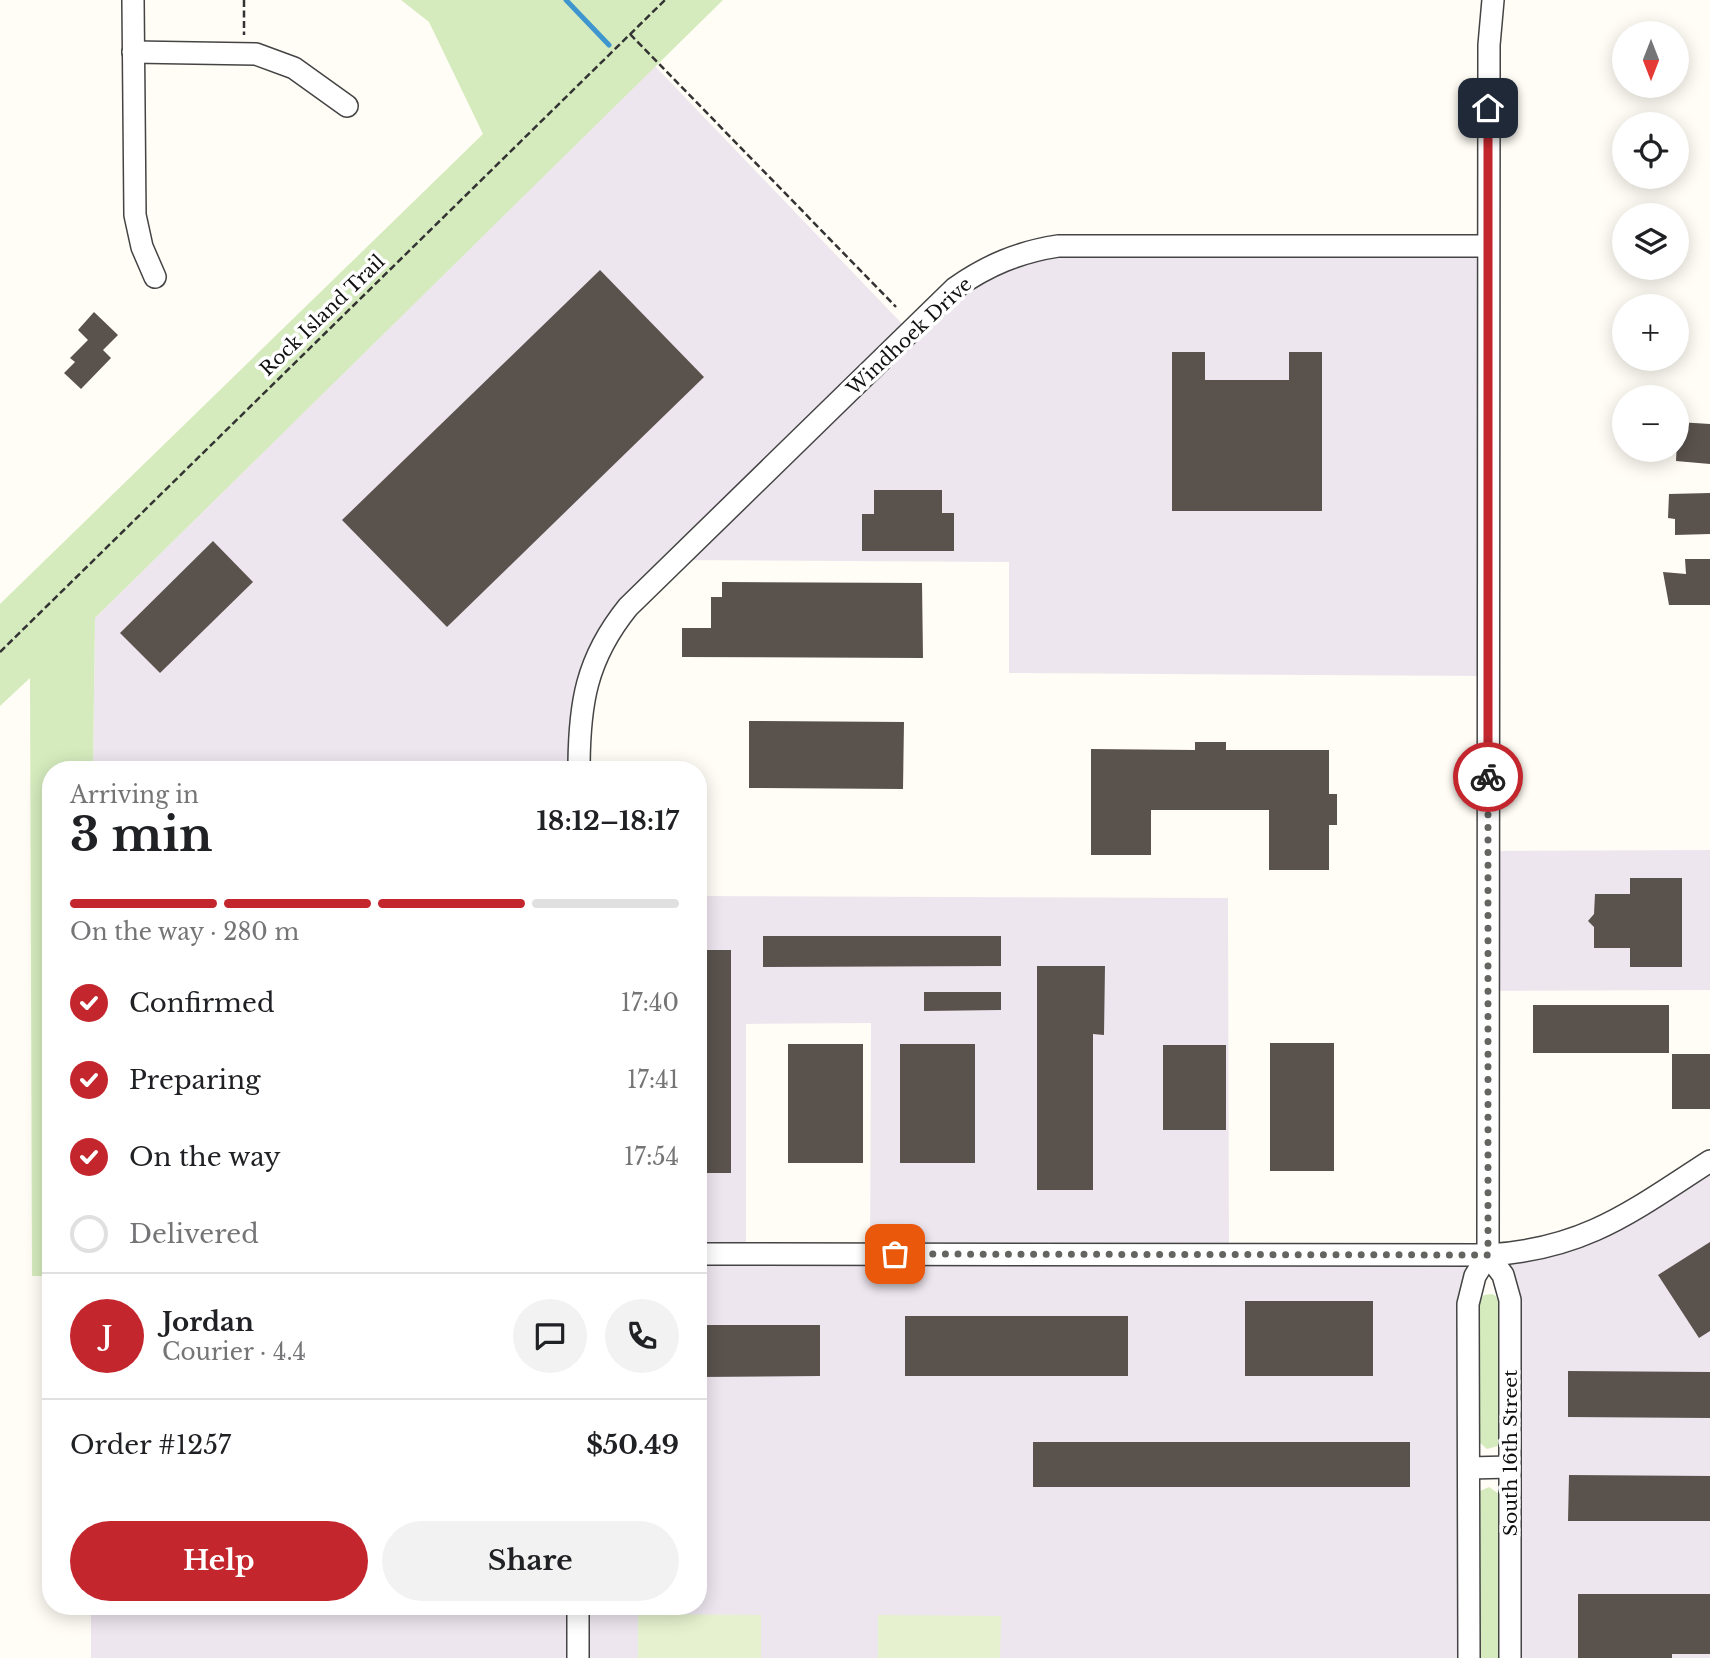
<!DOCTYPE html>
<html lang="en">
<head>
<meta charset="utf-8">
<style>
  :root { --surface:#fff; --page:#f2f2f2; --text:#202124; --muted:#757577; --line:#e0e0e0; --accent:#c4262e }
  body { margin:0; font-family:"Libre Baskerville",serif; background:var(--page); color:var(--text); height:100vh; display:flex; flex-direction:column; font-size:26px; white-space:nowrap }
  * { box-sizing:border-box; margin:0 }
  p { font-size:23px; color:var(--muted) }
  .icon { flex:none; width:38px; height:38px; fill:none; stroke:currentColor; stroke-width:2; stroke-linecap:round; stroke-linejoin:round }
  .map { position:relative; flex:1; overflow:hidden }
  .sheet { position:absolute; left:42px; top:761px; width:665px; height:854px; display:flex; flex-direction:column; background:var(--surface); border-radius:28px; box-shadow:0 4px 18px #0003 }
  .sheet>* { flex:none }
  .needle { width:46px; rotate:180deg }
  .buttons { position:absolute; left:1612px; top:21px; display:grid; gap:14px }
  .buttons a { display:grid; place-items:center; width:77px; height:77px; border-radius:50%; background:var(--surface); box-shadow:0 4px 18px #0003; font-size:35px }
  .pin { position:absolute; display:grid; place-items:center; width:60px; height:60px; color:#fff; margin:-30px; border-radius:14px; box-shadow:0 4px 10px #0006 }
  .courier { position:absolute; display:grid; place-items:center; width:70px; height:70px; margin:-35px; border:5px solid #c4262e; border-radius:50%; background:#fff; color:#222; box-shadow:0 2px 9px #0007 }
  .summary em { font-style:normal; font-weight:700 }
  .summary div { display:flex; flex-direction:column-reverse }
  .summary { display:flex; align-items:center; justify-content:space-between; height:119px; padding:0 28px }
  h1 { font-size:46px; font-weight:700; line-height:52px }
  .bar { display:grid; grid-template-columns:repeat(4,1fr); gap:10px 7px; align-content:center; height:84px; padding:0 28px }
  .bar i { height:9px; border-radius:5px; background:var(--line) }
  .bar .active { background:var(--accent) }
  .bar p { grid-column:span 4 }
  .line { display:flex; align-items:center; gap:18px; padding:0 28px; border-top:2px solid var(--line) }
  .line div { flex:1 }
  .round { display:grid; place-items:center; flex:none; width:74px; height:74px; border-radius:37px; background:var(--page) }
  ol { padding:0 28px; list-style:none }
  li { display:flex; align-items:center; gap:21px; height:77px }
  li p { margin-inline-start:auto }
  li .icon { padding:7px; border-radius:50%; background:var(--accent); color:#fff; stroke-width:4 }
  li:last-child { color:var(--muted) }
  li i { width:38px; height:38px; border:4px solid var(--line); border-radius:50% }
  .primary-button { display:flex; gap:14px; margin-top:auto; padding:14px 28px }
  .primary-button a { flex:1; height:80px; border-radius:42px; background:var(--accent); color:#fff; font-size:28px; font-weight:700; line-height:80px; text-align:center }
  .primary-button a+a { background:var(--page); color:var(--text) }
  .map>svg:first-child { display:block }
</style>
</head>
<body>
<div class="map">
<svg width="1710" height="1658" viewBox="0 0 1710 1658">
  <rect width="100%" height="100%" fill="#fffdf5"/>
  <g fill="#eee6ef" fill-rule="evenodd">
    <polygon points="655,66 910,332 1008,257 1488,246 1488,676 1009,673 1009,562 677,560 597,652 579,770 93,770 95,618"/>
    <polygon points="1710,850 1710,990 1488,991 1488,851"/>
    <path d="M 698,896 L 1228,898 L 1229,1254 L 1555,1246 L 1710,1161 L 1710,1658 L 1510,1658 L 1510,1300 L 1488,1255 L 1475,1276 L 1469,1658 L 91,1658 L 91,1607 L 698,1606 ZM 871,1023 L 870,1254 L 746,1254 L 746,1024 Z"/>
  </g>
  <g fill="#d5ebbd">
    <polygon points="401,0 723,0 95,618 93,770 51,770 51,1276 32,1276 30,678 0,706 0,604 483,134 429,22"/>
    <polygon points="1492,1294 1496,1296 1500,1306 1500,1441 1498,1446 1487,1449 1479,1442 1478,1303 1484,1295"/>
    <polygon points="1489,1487 1499,1494 1500,1498 1499,1658 1477,1658 1477,1497 1480,1491"/>
  </g>
  <g fill="#e6f2cf">
    <polygon points="638,1614 761,1615 761,1658 638,1658"/>
    <polygon points="878,1615 1001,1616 1000,1658 878,1658"/>
  </g>
  <g fill="none" stroke-linecap="round" stroke-linejoin="round">
    <polyline stroke="#3f96cf" stroke-width="5" points="566,0 609,45"/>
  </g>
  <g fill="#5a524d">
    <polygon points="600,270 704,377 447,627 342,520"/>
    <polygon points="94,312 118,335 103,350 111,358 81,389 64,373 75,362 70,358 88,340 78,330"/>
    <polygon points="1172,352 1205,352 1205,380 1289,380 1289,352 1322,352 1322,511 1172,511"/>
    <polygon points="1678,422 1710,424 1710,464 1676,461"/>
    <polygon points="874,490 942,490 942,513 954,513 954,551 862,551 862,514 874,514"/>
    <polygon points="1710,493 1710,534 1675,535 1675,519 1668,518 1669,494"/>
    <polygon points="213,541 253,582 160,673 120,633"/>
    <polygon points="1685,559 1710,559 1710,605 1669,605 1663,572 1686,574"/>
    <polygon points="722,582 922,583 923,658 682,657 682,628 711,628 711,597 722,597"/>
    <polygon points="749,721 904,722 903,789 749,788"/>
    <polygon points="1195,742 1226,742 1226,750 1329,750 1329,794 1337,794 1337,825 1329,825 1329,870 1269,870 1269,810 1151,810 1151,855 1091,855 1091,749 1195,750"/>
    <polygon points="1630,878 1682,878 1682,967 1630,967 1630,948 1594,948 1594,927 1588,921 1594,914 1595,894 1630,894"/>
    <polygon points="763,936 1001,936 1001,966 763,967"/>
    <rect x="698" y="950" width="33" height="223"/>
    <polygon points="1037,966 1105,966 1104,1035 1093,1034 1093,1190 1037,1190"/>
    <polygon points="924,992 1001,992 1001,1010 924,1011"/>
    <rect x="1533" y="1005" width="136" height="48"/>
    <rect x="1270" y="1043" width="64" height="128"/>
    <rect x="788" y="1044" width="75" height="119"/>
    <rect x="900" y="1044" width="75" height="119"/>
    <rect x="1163" y="1045" width="63" height="85"/>
    <rect x="1672" y="1054" width="38" height="55"/>
    <polygon points="1710,1242 1710,1331 1699,1338 1658,1275"/>
    <rect x="1245" y="1301" width="128" height="75"/>
    <rect x="905" y="1316" width="223" height="60"/>
    <polygon points="698,1325 820,1325 820,1376 698,1377"/>
    <polygon points="1568,1371 1710,1372 1710,1418 1568,1417"/>
    <rect x="1033" y="1442" width="377" height="45"/>
    <polygon points="1569,1475 1710,1476 1710,1521 1568,1521"/>
    <polygon points="1578,1594 1710,1594 1710,1654 1672,1654 1672,1658 1578,1658"/>
  </g>
  <g fill="none" stroke-linecap="round" stroke-linejoin="round">
    <g stroke="#444" stroke-width="24">
      <g id="minor">
        <polyline points="133,0 135,215 142,247 155,277"/>
        <polyline points="133,52 256,54 294,68 347,106"/>
        <path d="M 579,770 C 579,704 586,659 628,607 L 955,288 C 988,265 1019,252 1058,246 L 1488,246"/>
        <path d="M 698,1254 L 1488,1255 C 1585,1249 1631,1212 1710,1161"/>
        <polyline points="1488,1255 1503,1275 1510,1300 1510,1658"/>
        <polyline points="1469,1468 1510,1467"/>
        <polyline points="578,1658 578,1606"/>
        <polyline points="1469,1658 1468,1304 1475,1276 1488,1255 1489,45 1493,0"/>
      </g>
    </g>
    <g stroke="#333" stroke-width="2.5" stroke-dasharray="7 3.5" stroke-linecap="butt">
      <polyline points="244,0 244,35"/>
      <polyline points="630,34 896,307"/>
      <polyline points="0,652 665,0"/>
    </g>
    <use href="#minor" stroke="#fff" stroke-width="21"/>
  </g>
  <g fill="none" stroke-linecap="round" stroke-linejoin="round">
    <polyline stroke="#646461" stroke-width="7" stroke-dasharray="0 12.6" points="895,1254 1488,1255 1488,777"/>
    <polyline stroke="#c4262e" stroke-width="9" points="1488,777 1488,108"/>
  </g>
  <g text-anchor="middle" stroke-width="7" stroke-linejoin="round" paint-order="stroke">
    <g font-size="19" fill="#111" stroke="#fff">
      <text transform="translate(322 315) rotate(-44)" y="7">Rock Island Trail</text>
      <text transform="translate(909 336) rotate(-43)" y="7">Windhoek Drive</text>
      <text transform="translate(1510 1453) rotate(-90)" y="7">South 16th Street</text>
    </g>
  </g>
</svg>
<div class="buttons">
<a><svg class="needle" viewBox="-14 -14 28 28"><path d="M0-13l5 13h-10z" fill="#e53935"/><path d="M0 13l5-13h-10z" fill="#757577"/></svg></a>
<a><svg class="icon" aria-label="locate" viewBox="0 0 24 24"><circle cx="12" cy="12" r="6"/><path d="M12 2v4M12 18v4M2 12h4M18 12h4"/></svg></a>
<a><svg class="icon" aria-label="layers" viewBox="0 0 24 24"><path d="M12 4l9 5-9 5-9-5zM3 14l9 5 9-5"/></svg></a>
<a>+</a>
<a>−</a>
</div>
<div class="pin" style="left:895px;top:1254px;background:#ea580c"><svg class="icon" aria-label="bag" viewBox="0 0 24 24"><path d="M5 8h14l-1 12H6zM9 8a3 3 0 0 1 6 0"/></svg></div>
<div class="pin" style="left:1488px;top:108px;background:#1f2937"><svg class="icon" aria-label="home" viewBox="0 0 24 24"><path d="M3 11l9-7 9 7M6 9v11h12V9"/></svg></div>
<div class="courier" style="left:1488px;top:777px"><svg class="icon" aria-label="bike" viewBox="0 0 24 24"><circle cx="6" cy="16" r="4"/><circle cx="18" cy="16" r="4"/><path d="M6 16l4-8h5l3 8M10 8l3 8H6M13 5h3"/></svg></div>
<section class="sheet">
<div class="summary"><div><h1>3 min</h1><p>Arriving in</p></div><em>18:12–18:17</em></div>
<div class="bar"><i class="active"></i><i class="active"></i><i class="active"></i><i></i><p>On the way · 280 m</p></div>
<ol>
<li><svg class="icon" aria-label="check" viewBox="0 0 24 24"><path d="M5 12l5 5 9-10"/></svg>Confirmed<p>17:40</p></li>
<li><svg class="icon" aria-label="check" viewBox="0 0 24 24"><path d="M5 12l5 5 9-10"/></svg>Preparing<p>17:41</p></li>
<li><svg class="icon" aria-label="check" viewBox="0 0 24 24"><path d="M5 12l5 5 9-10"/></svg>On the way<p>17:54</p></li>
<li><i></i>Delivered</li>
</ol>
<div class="line" style="height:126px"><b class="round" style="background:var(--accent);color:#fff">J</b><div><b>Jordan</b><p>Courier · 4.4</p></div><a class="round"><svg class="icon" aria-label="chat" viewBox="0 0 24 24"><path d="M4 5h16v11H9l-5 4z"/></svg></a><a class="round"><svg class="icon" aria-label="phone" viewBox="0 0 24 24"><path d="M5 4h4l2 5-3 2q2 4 5 5l2-3 5 2v4C11 20 4 13 5 4z"/></svg></a></div>
<div class="line" style="height:91px"><div>Order #1257</div><b>$50.49</b></div>
<div class="primary-button"><a>Help</a><a>Share</a></div>
</section>
</div>
</body>
</html>
